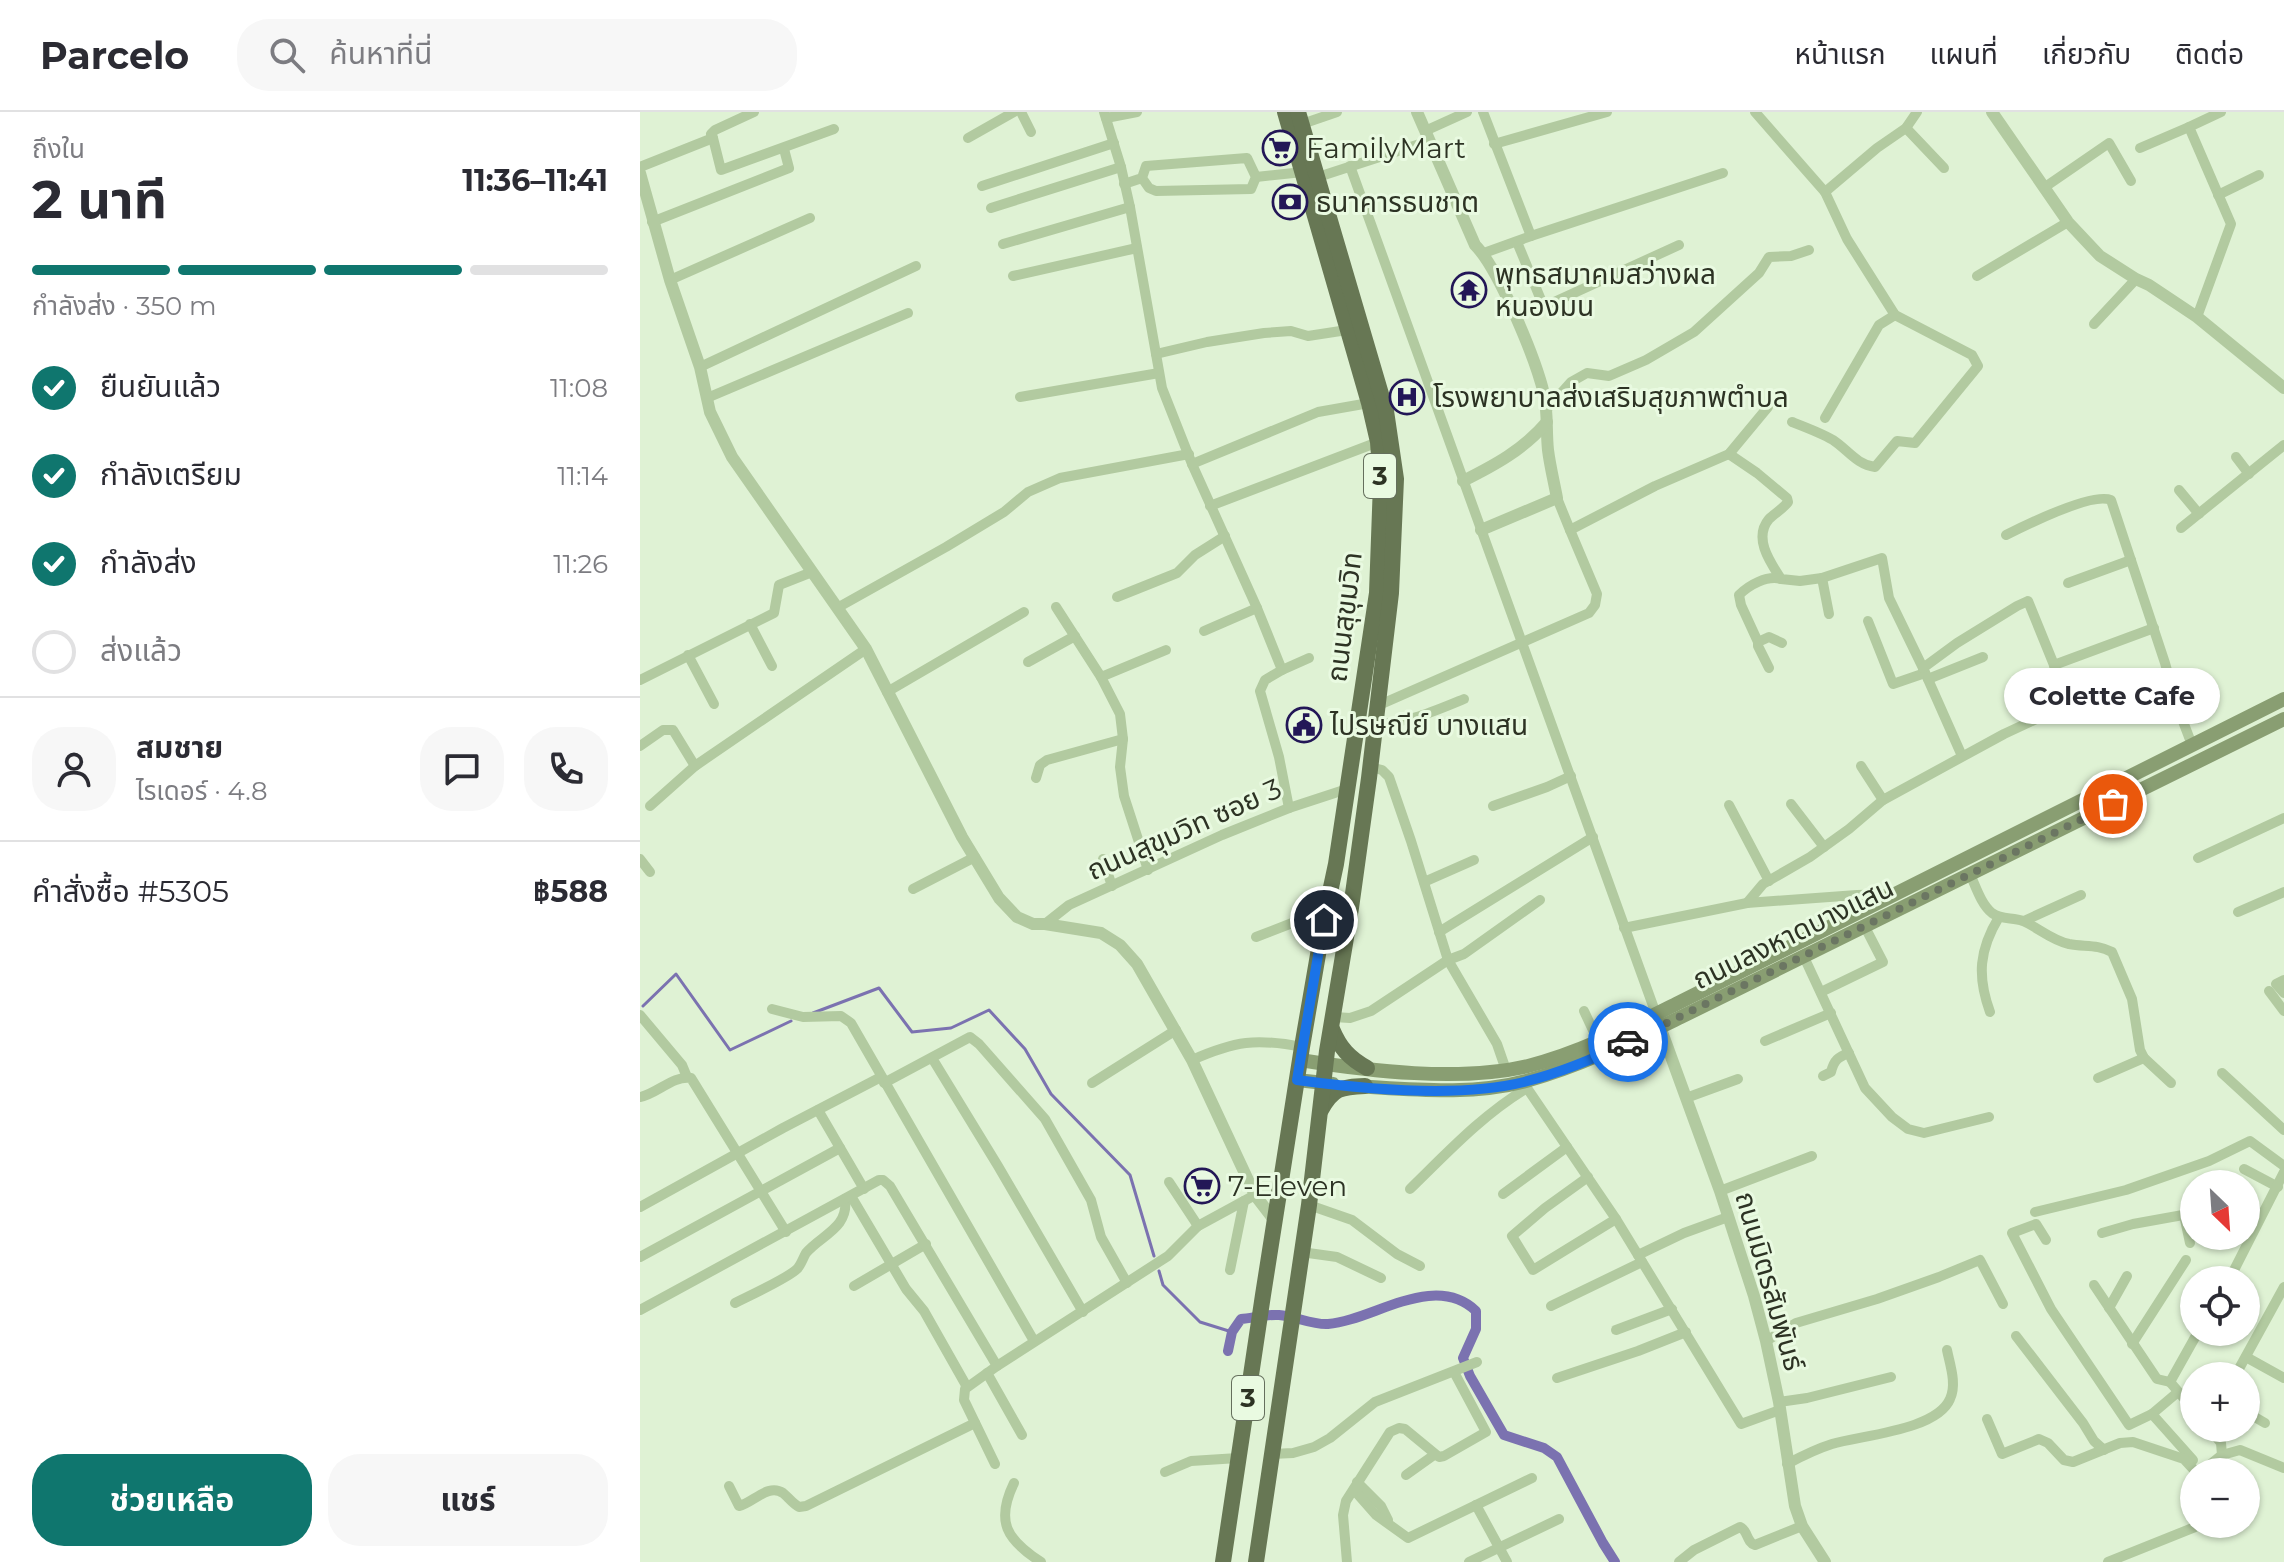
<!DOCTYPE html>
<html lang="th">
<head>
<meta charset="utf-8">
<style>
  :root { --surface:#fff; --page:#f7f7f7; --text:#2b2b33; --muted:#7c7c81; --line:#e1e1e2; --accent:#0f766e }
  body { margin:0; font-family:Montserrat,"Noto Sans Thai",sans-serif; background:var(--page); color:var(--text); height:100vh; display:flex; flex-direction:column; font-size:30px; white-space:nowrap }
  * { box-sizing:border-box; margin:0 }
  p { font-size:26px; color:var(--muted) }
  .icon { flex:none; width:44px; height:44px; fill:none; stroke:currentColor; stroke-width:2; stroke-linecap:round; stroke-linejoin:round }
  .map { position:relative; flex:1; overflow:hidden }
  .side { display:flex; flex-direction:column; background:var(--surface); width:640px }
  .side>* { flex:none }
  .needle { width:52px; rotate:155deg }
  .fabs { position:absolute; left:1540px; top:1058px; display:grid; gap:16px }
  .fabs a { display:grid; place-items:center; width:80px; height:80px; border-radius:50%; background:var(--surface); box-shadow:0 2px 6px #0004; font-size:40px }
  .pin { position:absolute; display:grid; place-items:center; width:68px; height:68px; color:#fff; margin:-34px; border:4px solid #fff; border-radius:50%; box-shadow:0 2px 8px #0007 }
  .courier { position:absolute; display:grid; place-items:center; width:80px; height:80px; margin:-40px; border:6px solid #1a73e8; border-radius:50%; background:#fff; color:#222; box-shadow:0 2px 10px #0007 }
  .bubble { position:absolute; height:56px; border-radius:28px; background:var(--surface); box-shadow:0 2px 6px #0004; font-size:26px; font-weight:700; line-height:56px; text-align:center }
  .head em { font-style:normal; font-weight:700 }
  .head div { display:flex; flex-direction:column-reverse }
  .head { display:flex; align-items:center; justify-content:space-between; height:136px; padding:0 32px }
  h1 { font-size:52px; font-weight:700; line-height:60px }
  .bar { display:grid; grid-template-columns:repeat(4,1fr); gap:12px 8px; align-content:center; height:96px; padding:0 32px }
  .bar i { height:10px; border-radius:6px; background:var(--line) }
  .bar .selected { background:var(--accent) }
  .bar p { grid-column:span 4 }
  .line { display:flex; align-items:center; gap:20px; padding:0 32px; border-top:2px solid var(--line) }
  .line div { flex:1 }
  .round { display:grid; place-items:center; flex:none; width:84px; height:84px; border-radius:32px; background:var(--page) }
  ol { padding:0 32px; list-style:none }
  li { display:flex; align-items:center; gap:24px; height:88px }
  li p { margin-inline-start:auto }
  li .icon { padding:8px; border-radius:50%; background:var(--accent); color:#fff; stroke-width:4 }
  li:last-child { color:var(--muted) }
  li i { width:44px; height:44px; border:4px solid var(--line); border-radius:50% }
  .cta { display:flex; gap:16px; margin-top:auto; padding:16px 32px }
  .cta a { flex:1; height:92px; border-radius:32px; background:var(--accent); color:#fff; font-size:32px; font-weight:700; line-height:92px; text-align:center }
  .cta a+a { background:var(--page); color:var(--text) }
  header { display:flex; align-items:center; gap:48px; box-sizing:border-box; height:112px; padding:0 40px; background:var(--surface); border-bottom:2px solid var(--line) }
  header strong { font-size:38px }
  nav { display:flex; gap:44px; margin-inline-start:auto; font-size:28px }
  .search { width:560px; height:72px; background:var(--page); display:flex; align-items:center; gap:20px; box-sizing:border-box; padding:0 28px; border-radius:32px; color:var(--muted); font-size:30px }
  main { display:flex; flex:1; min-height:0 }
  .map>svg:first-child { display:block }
</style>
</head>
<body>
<header>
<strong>Parcelo</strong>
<div class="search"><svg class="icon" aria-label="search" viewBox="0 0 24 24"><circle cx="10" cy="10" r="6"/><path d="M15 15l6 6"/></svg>ค้นหาที่นี่</div>
<nav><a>หน้าแรก</a><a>แผนที่</a><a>เกี่ยวกับ</a><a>ติดต่อ</a></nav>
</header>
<main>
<section class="side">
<div class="head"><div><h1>2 นาที</h1><p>ถึงใน</p></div><em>11:36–11:41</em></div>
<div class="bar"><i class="selected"></i><i class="selected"></i><i class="selected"></i><i></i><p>กำลังส่ง · 350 m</p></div>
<ol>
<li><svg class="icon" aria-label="check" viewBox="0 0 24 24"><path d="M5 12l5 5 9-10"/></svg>ยืนยันแล้ว<p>11:08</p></li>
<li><svg class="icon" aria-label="check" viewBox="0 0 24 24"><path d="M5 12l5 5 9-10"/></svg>กำลังเตรียม<p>11:14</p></li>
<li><svg class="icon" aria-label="check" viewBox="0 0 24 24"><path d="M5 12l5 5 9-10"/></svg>กำลังส่ง<p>11:26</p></li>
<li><i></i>ส่งแล้ว</li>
</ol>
<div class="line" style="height:144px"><a class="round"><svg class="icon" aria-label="person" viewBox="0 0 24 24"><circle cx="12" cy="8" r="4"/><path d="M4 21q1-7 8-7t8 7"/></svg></a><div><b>สมชาย</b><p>ไรเดอร์ · 4.8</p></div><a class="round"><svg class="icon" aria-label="chat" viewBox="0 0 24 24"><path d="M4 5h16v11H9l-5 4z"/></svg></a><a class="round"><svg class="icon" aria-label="phone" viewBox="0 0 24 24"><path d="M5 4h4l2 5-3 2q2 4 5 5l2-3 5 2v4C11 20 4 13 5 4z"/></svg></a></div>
<div class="line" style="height:104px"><div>คำสั่งซื้อ #5305</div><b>฿588</b></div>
<div class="cta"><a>ช่วยเหลือ</a><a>แชร์</a></div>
</section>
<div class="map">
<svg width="1644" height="1450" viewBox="0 0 1644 1450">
  <rect width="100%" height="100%" fill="#dff2d4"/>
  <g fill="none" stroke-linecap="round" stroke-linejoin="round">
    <g stroke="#7b72b0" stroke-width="3">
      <polyline points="3,894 36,862 90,938 151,909"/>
      <polyline points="173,901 239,876 272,920 311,916 349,898 385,937 411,982 490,1063 514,1144"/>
      <polyline points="519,1159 523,1173 560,1210 592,1220"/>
    </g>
    <path stroke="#7b72b0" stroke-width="10" d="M 588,1239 L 592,1220 L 601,1207 C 613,1206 627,1202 639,1203 C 655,1204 672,1213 688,1212 C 732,1209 794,1159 836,1199 L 836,1217 L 823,1246 L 830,1264 L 864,1323 L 904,1336 L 917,1345 L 963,1431 L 975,1450"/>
    <g stroke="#b2caa0" stroke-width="10">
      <polyline points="381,0 391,20"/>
      <polyline points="464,0 481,55 490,95 522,276 552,352 617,496 642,558 625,568 620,579 639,645 649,696"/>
      <polyline points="843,0 891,124"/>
      <path d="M 1115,0 L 1185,80 L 1207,127 L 1255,203 L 1332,243 L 1338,254 L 1275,331 L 1257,329 L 1235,355 C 1217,353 1207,337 1193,328 C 1181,321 1165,315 1152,310"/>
      <polyline points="466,6 497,0"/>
      <polyline points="662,12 697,0"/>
      <polyline points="1266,16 1304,56"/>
      <polyline points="785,19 827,0"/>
      <polyline points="73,26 81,58 194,17"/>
      <polyline points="328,26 374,0"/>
      <polyline points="854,32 967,0"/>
      <polyline points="1500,36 1549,15"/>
      <polyline points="710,54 1016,902"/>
      <polyline points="0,55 73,26 71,22 75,18 114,0"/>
      <polyline points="616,65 663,60"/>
      <polyline points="678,65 789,29"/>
      <polyline points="484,72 502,66 509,76 516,79 611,77 616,65 607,46 506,54 502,66"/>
      <polyline points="342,74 474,31"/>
      <polyline points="1405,75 1469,31 1491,69"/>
      <polyline points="1185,80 1237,36 1266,16 1277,0"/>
      <polyline points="1578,83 1619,63"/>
      <polyline points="351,96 481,55"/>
      <polyline points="12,110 149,56 144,37"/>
      <polyline points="877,130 901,188 905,192 912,191 1039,133"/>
      <polyline points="363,132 490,95"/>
      <polyline points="844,141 891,124 1083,61"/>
      <polyline points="373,164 497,136"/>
      <polyline points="1337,164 1428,110"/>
      <polyline points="30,168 170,106"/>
      <polyline points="1557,205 1591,112 1549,15 1581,0"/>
      <polyline points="1454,212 1496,167"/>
      <polyline points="516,242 567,230 624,221 651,219 668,224 707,218"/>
      <polyline points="60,255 276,154"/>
      <polyline points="380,285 519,261"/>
      <polyline points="67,286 268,201"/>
      <polyline points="906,298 931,270 947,261 969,264 1006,248 1054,220 1119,161 1129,145 1151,144 1169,138"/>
      <polyline points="1185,306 1239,213 1255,203"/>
      <path d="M 1089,342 L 1117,361 L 1147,386 L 1148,390 C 1143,397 1135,401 1129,407 C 1113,426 1130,450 1141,467 L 1160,469 L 1182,466 L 1242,446 L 1249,486 L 1283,556 L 1322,644"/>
      <polyline points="1596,345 1609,362"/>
      <polyline points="552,352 678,300 729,291"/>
      <polyline points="1539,378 1559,402"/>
      <polyline points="917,386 930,418 1015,374 1089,342 1128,295"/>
      <polyline points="570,394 738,330"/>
      <polyline points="1541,416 1644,333"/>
      <path d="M 1366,423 C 1386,413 1452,380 1471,388 L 1525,551 L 1536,591 L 1552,633"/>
      <polyline points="1182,466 1189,502"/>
      <polyline points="1428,471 1491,448"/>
      <polyline points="477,485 537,461 555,443 585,424"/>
      <polyline points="416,495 461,565 480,602 483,627 480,655 484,684 508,758"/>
      <polyline points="197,496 306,435 364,400 388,380 420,366 549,342"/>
      <polyline points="1228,509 1253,572 1285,561"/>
      <polyline points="110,512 132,554"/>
      <polyline points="564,519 617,496"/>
      <path d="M 1118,530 L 1101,493 L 1099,483 C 1109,473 1127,463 1141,467"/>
      <polyline points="48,543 74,592"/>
      <polyline points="388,550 435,524"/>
      <polyline points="1414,553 1514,516"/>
      <polyline points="1129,556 1118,534 1118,530 1129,525 1142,531"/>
      <polyline points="642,558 669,546"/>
      <polyline points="461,565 526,538"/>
      <polyline points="1288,567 1343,545"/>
      <polyline points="0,568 134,501 139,473 172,460"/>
      <polyline points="247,580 384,500"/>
      <polyline points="737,594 949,501 955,493 957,482 930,418"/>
      <path d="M 736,612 C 768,611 795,599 824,587"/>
      <polyline points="0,634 23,618 33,618 55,654"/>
      <polyline points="1221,654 1243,688"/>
      <polyline points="730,655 742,658 749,665 771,729 808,848 857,932 866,958"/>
      <polyline points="396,666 400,653 407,648 483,627"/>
      <polyline points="1151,692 1184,735"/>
      <polyline points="1089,693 1129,769"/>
      <polyline points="10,694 55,654 226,537"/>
      <polyline points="853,694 907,675 931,664"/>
      <polyline points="1558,746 1644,706"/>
      <polyline points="0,747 10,760"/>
      <polyline points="463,747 472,774"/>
      <path d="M 1330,762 C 1336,775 1341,792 1352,801 C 1361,808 1373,805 1383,809 C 1399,816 1411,828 1429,832 C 1445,835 1457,832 1472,840 L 1492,887 L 1500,938 L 1504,946 L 1531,971"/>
      <polyline points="784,770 834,748"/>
      <polyline points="273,777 335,745"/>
      <polyline points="1107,791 1123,772 1170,745 1209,717 1243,688 1364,622 1422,595 1414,553 1388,489 1377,494 1317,531 1283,556"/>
      <polyline points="1598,800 1644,780"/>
      <polyline points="1384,809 1441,783"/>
      <polyline points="405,812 429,793 582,723 649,696 707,677"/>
      <polyline points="984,816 1107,791 1217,783 1252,782"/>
      <polyline points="799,820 953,725"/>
      <polyline points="616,825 665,806 684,808"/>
      <polyline points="1164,845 1225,976 1252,1005 1268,1017 1284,1021 1349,1005"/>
      <polyline points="1644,868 1636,872 1644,881"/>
      <polyline points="1629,879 1644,899"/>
      <polyline points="1181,880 1243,850 1225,815"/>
      <polyline points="132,897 163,905 201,904 211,911 394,1229"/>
      <polyline points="944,899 958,929"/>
      <path d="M 1350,900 C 1337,864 1339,838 1359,805"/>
      <polyline points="0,903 42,953 47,965"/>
      <polyline points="694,905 710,906 731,899 808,848 824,842 900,788"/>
      <polyline points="1125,929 1191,901"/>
      <polyline points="292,946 358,1054 443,1200"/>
      <path d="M 552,948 C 595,929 616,926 662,935"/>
      <polyline points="1582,961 1644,1018"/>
      <path d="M 1183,964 L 1191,960 C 1194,948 1198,945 1209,941"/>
      <polyline points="1458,966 1504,946"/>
      <polyline points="885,970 887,976 976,1107 1101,1312 1140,1298"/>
      <polyline points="244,971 330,925 339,932 405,1007 451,1088 461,1125 487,1171"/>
      <polyline points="452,971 536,918"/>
      <path d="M 0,985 C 17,982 33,963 51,966 L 146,1120"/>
      <polyline points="1046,986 1098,967"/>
      <polyline points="178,998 224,1077"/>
      <polyline points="1604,1057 1638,1075"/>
      <polyline points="948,1065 905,1096 872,1124 893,1158 976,1107"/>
      <polyline points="529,1070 558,1114"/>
      <path d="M 770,1077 C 807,1041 842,1003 887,976"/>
      <polyline points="1080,1079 1172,1044"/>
      <polyline points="863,1082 927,1035"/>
      <polyline points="211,1084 266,1177 284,1199 327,1275"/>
      <polyline points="669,1093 712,1108 757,1142 780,1154"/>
      <polyline points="0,1095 143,1016 241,965"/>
      <polyline points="1395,1100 1486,1078 1569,1049 1610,1029 1644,1054"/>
      <polyline points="1544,1103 1550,1131"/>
      <polyline points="1462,1121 1493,1112 1554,1101"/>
      <polyline points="1406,1128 1396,1112 1372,1121 1411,1197 1489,1313 1512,1302 1538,1280"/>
      <polyline points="661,1140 697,1145 741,1166"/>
      <polyline points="998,1143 1044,1121 1088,1105"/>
      <polyline points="0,1145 200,1036"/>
      <polyline points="590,1158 604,1089"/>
      <polyline points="1589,1168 1644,1060"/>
      <polyline points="1454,1173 1517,1267 1530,1270"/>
      <polyline points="214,1174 286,1132"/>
      <path d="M 95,1191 C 109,1184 148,1166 157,1157 C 161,1153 163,1146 166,1141 C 181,1123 209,1116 205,1087"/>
      <polyline points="911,1194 1002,1150"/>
      <polyline points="1469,1196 1487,1164"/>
      <polyline points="0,1198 239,1068 243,1068 250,1074 357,1254"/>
      <polyline points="976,1218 1032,1197"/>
      <polyline points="1376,1224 1443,1311 1454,1329 1464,1338"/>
      <polyline points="1126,1229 1156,1211 1237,1187 1299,1165 1340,1148 1363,1192"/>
      <polyline points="1492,1232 1546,1148"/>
      <polyline points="1606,1245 1644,1266"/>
      <polyline points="347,1261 382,1323"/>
      <polyline points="1595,1264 1644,1175"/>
      <polyline points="917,1266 998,1239 1046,1220"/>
      <polyline points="1139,1290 1167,1286 1251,1265"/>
      <polyline points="1554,1298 1530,1270 1558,1220"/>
      <polyline points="1606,1300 1625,1311"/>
      <polyline points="1512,1302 1553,1348"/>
      <polyline points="1347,1307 1362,1342 1399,1327 1408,1331 1424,1348 1433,1350 1480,1331 1493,1330 1544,1347 1556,1360"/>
      <polyline points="1569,1316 1581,1331 1582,1343"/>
      <polyline points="632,1342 653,1341 674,1335 690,1326 735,1290 837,1250"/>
      <polyline points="355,1352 324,1288 325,1277 357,1254 528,1144 558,1114 615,1083"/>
      <path d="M 1147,1352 C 1162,1344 1176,1337 1192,1332 C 1223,1323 1297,1318 1310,1287 C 1317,1272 1310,1253 1307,1238"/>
      <polyline points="525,1360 551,1349 598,1346"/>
      <polyline points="1561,1360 1582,1343 1600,1338 1644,1356"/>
      <polyline points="766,1363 794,1343"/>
      <polyline points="717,1370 741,1394 748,1408"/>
      <path d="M 374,1371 C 355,1410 367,1428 401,1450"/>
      <path d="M 89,1374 L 99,1394 C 113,1391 128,1371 143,1381 C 149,1386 152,1391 159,1395 L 166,1394 L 335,1311"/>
      <polyline points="714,1378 736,1403 768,1426 892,1366"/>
      <polyline points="836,1393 867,1450"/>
      <polyline points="707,1450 703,1403 706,1389 750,1320 759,1316 765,1317 799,1345 804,1344 846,1320 814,1260"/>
      <polyline points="829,1450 919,1407"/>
      <path d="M 1039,1450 L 1054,1438 L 1100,1415 C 1108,1418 1106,1430 1115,1433 L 1162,1414"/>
      <polyline points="1468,1450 1555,1415 1557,1412"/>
    </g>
    <g stroke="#b2caa0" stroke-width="12">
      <path d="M 777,0 L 835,133 C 859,157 896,248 904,282 C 908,301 906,319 908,338 C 910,354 914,370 917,386 L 841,418"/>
      <polyline points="1352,0 1428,110 1460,144 1496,167 1509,173 1557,205 1644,276"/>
      <polyline points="0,61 30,168 60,255 70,300 92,345 226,537 322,725 359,786 377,805 393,812 405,812 461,821 480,833 497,852 552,948 615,1083 635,1109"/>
      <path d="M 823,369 C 855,353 883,338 907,310"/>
      <polyline points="1018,909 1080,1079 1114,1184 1126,1229 1139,1290 1155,1394 1162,1414 1185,1450"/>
    </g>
    <g stroke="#899e72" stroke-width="14">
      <path d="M 660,948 C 729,959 820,970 888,954 C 940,941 988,916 1036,892 L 1644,587"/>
      <polyline points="657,968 693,972"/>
      <path d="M 714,974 C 770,977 831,984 886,969 C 940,954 991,929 1041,905 L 1644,607"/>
    </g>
    <g stroke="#677754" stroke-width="16">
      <path d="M 692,917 C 700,936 709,946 727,956"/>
      <path d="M 681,998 C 693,976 701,975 725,974"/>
      <polyline points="583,1450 623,1183 662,935 684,808 696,752 737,481 741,371 738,330 729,291 645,0"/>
      <polyline points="616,1450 669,1093 687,939 711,796 729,666 751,481 756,367 746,299 658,0"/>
    </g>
  </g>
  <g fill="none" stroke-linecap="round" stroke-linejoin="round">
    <polyline stroke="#6b7662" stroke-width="8" stroke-dasharray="0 14.4" points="988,930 1473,692"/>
    <path stroke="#1a73e8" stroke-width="10" d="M 684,808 L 657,968 C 723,977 820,986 884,970 C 919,961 956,946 988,930"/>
  </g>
  <defs>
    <g id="supermarket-ring" transform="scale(1.8)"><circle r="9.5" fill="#e9fae1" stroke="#231757" stroke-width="1.5"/><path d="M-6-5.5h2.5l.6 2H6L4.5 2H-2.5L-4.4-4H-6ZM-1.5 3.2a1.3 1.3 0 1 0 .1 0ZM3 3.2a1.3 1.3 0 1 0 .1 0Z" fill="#231757"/></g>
    <g id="bank-ring" transform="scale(1.8)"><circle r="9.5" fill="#e9fae1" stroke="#231757" stroke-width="1.5"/><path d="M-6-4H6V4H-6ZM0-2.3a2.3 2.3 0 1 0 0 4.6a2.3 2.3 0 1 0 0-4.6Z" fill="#231757"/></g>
    <g id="temple-ring" transform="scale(1.8)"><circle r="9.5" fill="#e9fae1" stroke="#231757" stroke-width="1.5"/><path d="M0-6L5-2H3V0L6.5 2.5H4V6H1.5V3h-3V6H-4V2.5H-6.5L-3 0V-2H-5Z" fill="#231757"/></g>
    <g id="hospital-ring" transform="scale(1.8)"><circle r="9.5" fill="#e9fae1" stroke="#231757" stroke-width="1.5"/><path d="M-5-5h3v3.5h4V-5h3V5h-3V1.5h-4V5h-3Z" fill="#231757"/></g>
    <g id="civic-ring" transform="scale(1.8)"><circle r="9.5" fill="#e9fae1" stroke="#231757" stroke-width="1.5"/><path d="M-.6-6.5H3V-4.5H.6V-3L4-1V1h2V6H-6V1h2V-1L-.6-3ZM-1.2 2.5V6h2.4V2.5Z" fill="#231757"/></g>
  </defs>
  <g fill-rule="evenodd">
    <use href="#supermarket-ring" x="640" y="36"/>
    <use href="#bank-ring" x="650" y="90"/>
    <use href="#temple-ring" x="829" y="178"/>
    <use href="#hospital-ring" x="767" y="285"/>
    <use href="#civic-ring" x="664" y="613"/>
    <use href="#supermarket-ring" x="562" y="1074"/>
  </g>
  <g text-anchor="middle" stroke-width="6" stroke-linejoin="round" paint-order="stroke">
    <g fill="#e9fae1" stroke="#656f5d" stroke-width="2">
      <rect x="724" y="342" width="32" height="44" rx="6"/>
      <rect x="592" y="1264" width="32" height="44" rx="6"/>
    </g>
    <g font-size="26" font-weight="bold" fill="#2d3324">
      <text x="740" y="373">3</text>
      <text x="608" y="1295">3</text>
    </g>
    <g font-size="28" fill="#2d3324" stroke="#e9fae1" text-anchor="start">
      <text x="666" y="46">FamilyMart</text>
      <text x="676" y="100">ธนาคารธนชาต</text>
      <text x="855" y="172">พุทธสมาคมสว่างผล<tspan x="855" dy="32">หนองมน</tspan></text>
      <text x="793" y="295">โรงพยาบาลส่งเสริมสุขภาพตำบล</text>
      <text x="690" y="623">ไปรษณีย์ บางแสน</text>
      <text x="588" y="1084">7-Eleven</text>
    </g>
    <g font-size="28" fill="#2d3324" stroke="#e9fae1">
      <text transform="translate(704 505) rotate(-83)" y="10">ถนนสุขุมวิท</text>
      <text transform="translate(544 717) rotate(-24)" y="10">ถนนสุขุมวิท ซอย 3</text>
      <text transform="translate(1153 821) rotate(-26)" y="10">ถนนลงหาดบางแสน</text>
      <text transform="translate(1130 1169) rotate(74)" y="10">ถนนมิตรสัมพันธ์</text>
    </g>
  </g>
</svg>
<div class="fabs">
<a><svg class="needle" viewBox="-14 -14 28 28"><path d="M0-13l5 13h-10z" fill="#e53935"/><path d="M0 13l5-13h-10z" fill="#7c7c81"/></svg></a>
<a><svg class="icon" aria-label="locate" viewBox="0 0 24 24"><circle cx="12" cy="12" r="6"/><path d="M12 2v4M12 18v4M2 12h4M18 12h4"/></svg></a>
<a>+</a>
<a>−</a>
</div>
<div class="pin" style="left:1473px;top:692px;background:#ea580c"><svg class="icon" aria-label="bag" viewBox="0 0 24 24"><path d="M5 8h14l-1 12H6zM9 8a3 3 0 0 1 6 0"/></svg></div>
<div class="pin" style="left:684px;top:808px;background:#1f2937"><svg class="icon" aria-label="home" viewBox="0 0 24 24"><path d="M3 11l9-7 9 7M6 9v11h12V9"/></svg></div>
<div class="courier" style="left:988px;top:930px"><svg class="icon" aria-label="car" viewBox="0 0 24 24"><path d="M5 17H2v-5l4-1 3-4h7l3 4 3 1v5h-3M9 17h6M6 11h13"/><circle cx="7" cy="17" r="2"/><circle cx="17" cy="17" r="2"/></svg></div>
<div class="bubble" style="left:1364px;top:556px;width:216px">Colette Cafe</div>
</div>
</main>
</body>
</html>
